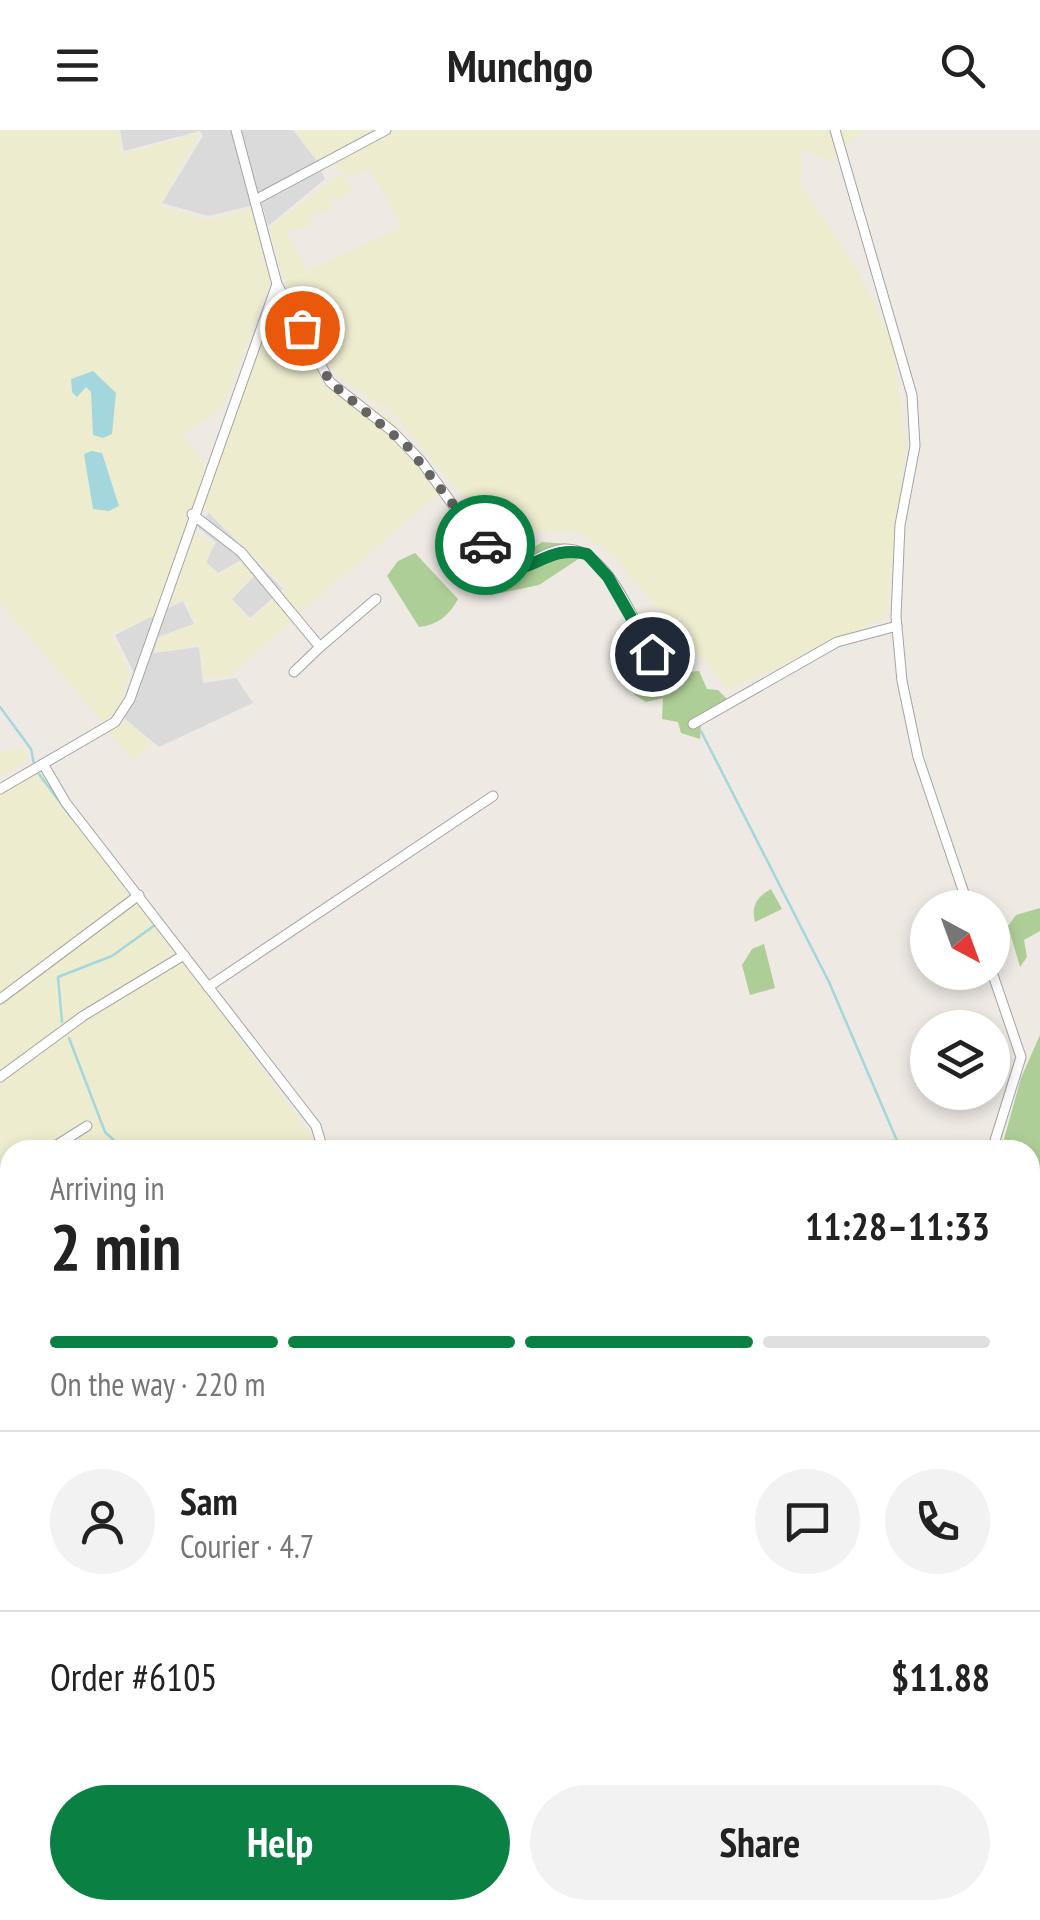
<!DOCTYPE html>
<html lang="en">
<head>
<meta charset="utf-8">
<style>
  :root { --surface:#fff; --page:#f2f2f2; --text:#222; --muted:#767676; --line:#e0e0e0; --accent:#0b8043 }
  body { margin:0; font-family:"PT Sans Narrow",sans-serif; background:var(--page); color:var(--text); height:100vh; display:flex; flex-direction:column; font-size:38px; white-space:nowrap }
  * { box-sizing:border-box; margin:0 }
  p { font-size:32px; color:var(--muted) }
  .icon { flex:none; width:55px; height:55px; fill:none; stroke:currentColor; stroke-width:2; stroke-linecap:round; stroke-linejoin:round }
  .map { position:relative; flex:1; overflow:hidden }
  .panel { position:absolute; left:0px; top:1010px; width:1040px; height:780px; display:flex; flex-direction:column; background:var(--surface); border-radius:30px 30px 0 0; box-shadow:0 5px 15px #0003 }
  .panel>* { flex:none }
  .needle { width:65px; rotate:139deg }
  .tools { position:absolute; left:910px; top:760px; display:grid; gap:20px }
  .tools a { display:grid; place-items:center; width:100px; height:100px; border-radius:50%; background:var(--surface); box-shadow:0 5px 15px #0003; font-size:50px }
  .pin { position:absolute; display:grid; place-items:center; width:85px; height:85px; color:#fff; margin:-42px; border:5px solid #fff; border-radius:50%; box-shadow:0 2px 10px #0007 }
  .courier { position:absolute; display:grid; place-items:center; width:100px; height:100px; margin:-50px; border:8px solid #0b8043; border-radius:50%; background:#fff; color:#222; box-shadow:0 2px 12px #0007 }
  .overview em { font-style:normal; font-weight:700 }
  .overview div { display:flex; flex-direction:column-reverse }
  .overview { display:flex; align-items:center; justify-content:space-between; height:170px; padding:0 50px }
  h1 { font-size:65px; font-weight:700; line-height:75px }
  .bar { display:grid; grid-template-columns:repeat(4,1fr); gap:15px 10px; align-content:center; height:120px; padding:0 50px }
  .bar i { height:12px; border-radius:8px; background:var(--line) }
  .bar .current { background:var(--accent) }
  .bar p { grid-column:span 4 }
  .line { display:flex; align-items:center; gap:25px; padding:0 50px; border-top:2px solid var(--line) }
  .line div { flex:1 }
  .round { display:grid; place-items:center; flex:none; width:105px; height:105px; border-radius:52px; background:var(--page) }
  .action { display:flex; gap:20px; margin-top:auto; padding:20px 50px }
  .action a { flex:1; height:115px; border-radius:60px; background:var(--accent); color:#fff; font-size:40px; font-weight:700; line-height:115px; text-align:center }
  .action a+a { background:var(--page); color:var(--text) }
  header { display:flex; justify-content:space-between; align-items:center; height:130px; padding:0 50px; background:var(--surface); font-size:45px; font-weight:700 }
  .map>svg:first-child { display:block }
</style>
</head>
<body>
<header><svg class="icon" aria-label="menu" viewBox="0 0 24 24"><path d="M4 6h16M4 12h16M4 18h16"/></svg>Munchgo<svg class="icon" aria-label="search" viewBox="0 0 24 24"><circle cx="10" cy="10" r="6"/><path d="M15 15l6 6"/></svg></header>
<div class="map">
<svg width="1040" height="1790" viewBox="0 0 1040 1790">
  <rect width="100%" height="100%" fill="#eee9e3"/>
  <g fill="#dbdada">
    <polygon points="120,0 293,0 317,31 325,49 268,96 262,73 208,86 162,73 203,6 200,1 124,21"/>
    <polygon points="209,383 283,459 250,488 232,469 261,439 248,426 218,443 206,432 216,412 197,397"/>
    <polygon points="183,471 194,494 158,507 154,523 199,517 203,553 236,548 253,573 159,617 119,584 134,543 115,505"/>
  </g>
  <g fill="#eeecce">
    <polygon points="0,0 118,0 122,24 199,4 160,76 207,90 252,79 271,152 222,279 182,304 207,335 158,484 111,504 130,544 116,586 104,594 0,473"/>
    <polygon points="295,0 375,0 317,31"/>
    <polygon points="388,0 866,0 830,31 802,20 802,56 857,139 893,214 906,315 886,487 729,560 612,425 576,401 504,401 452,354 392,282 339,248 284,151 269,98 340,44 352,59 342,70 328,68 333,79 311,86 313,95 287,101 307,141 402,97 370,39 347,48 330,30"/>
    <polygon points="277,168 284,168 339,257 389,286 446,357 229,545 204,548 200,515 155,522 159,508 196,494 185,468 169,476 196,402 214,414 206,432 218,445 249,427 261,440 230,468 249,491 287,458 203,377"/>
    <polygon points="122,588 152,613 133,630 106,599"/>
    <polygon points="23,618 30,629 0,647 0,623"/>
    <polygon points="42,637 321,1020 10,1020 10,1344 0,1334 0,661"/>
    <polygon points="1040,1338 1040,1790 866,1790 869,1780 1030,1780 1030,1351"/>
  </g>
  <g fill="#aece97">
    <polygon points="542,412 570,414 583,426 539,455 501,463 494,455 499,440"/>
    <path d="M 415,423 L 458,469 C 449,486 437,495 419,497 L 387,446 L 398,431 Z"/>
    <polygon points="650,497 661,520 675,522 687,542 699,541 707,559 718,560 727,569 701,594 700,609 681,603 678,592 662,589 663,568 646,572 635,565 626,533 631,518 642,514"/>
    <path d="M 771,759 L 782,779 L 755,792 C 751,777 756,767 771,759 Z"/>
    <polygon points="1040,778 1040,801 1024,810 1027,827 1020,837 1008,796 1016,785"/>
    <polygon points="764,814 775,858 750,865 742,835 752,819"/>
    <polygon points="1040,905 1040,1176 1030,1183 1030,1020 1001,1020 1021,948"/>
    <polygon points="0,1354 10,1373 10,1526 0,1525"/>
  </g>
  <g fill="#a3d6dd">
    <polygon points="93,241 116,263 112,304 103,308 93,305 91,262 86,257 77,267 72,262 71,249"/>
    <polygon points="92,321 102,323 119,376 109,381 93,379 84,324"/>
    <polygon points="1040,1182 1040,1301 1030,1307 1030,1191"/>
    <polygon points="716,1780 860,1780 857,1790 709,1790"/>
  </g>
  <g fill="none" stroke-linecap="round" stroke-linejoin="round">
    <g stroke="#a3d6dd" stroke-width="2.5">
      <polyline points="0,577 31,619 34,634"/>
      <polyline points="701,601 829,852 901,1020"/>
      <polyline points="39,644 71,687"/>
      <polyline points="62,892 58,847 112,826 155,795"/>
      <polyline points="69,908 105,1002 124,1020"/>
      <polyline points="0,1296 10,1310"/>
      <polyline points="517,1780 529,1790"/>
      <polyline points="613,1790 614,1780"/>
    </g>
    <g stroke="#a4a4a4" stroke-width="11">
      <g id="street">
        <polyline points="835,0 912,265 915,316 900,395 896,487 902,551 918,627 969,778"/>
        <polyline points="255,70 386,0"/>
        <path d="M 277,154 L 330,252 L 392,301 L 421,331 L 498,437 L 505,442 C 527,439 542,421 564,419 C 608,417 634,493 652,524"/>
        <polyline points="192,384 241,422 320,517 376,469"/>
        <polyline points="294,542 320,517"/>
        <polyline points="693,594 837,512 897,496"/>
        <polyline points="43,634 66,673 316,996 323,1020"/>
        <polyline points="0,659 115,592 130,569 277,154 236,0"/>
        <polyline points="208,857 493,666"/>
        <polyline points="0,869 139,765"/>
        <polyline points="0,947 83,886 184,825"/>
        <polyline points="49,1020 87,996"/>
        <polyline points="992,1020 1021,927 992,842"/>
        <polyline points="0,1049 10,1043"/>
        <polyline points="0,1222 10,1215"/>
        <polyline points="0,1691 10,1686"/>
        <polyline points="239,1790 256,1780"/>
        <polyline points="621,1790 622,1780"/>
      </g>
    </g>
    <use href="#street" stroke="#fff" stroke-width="9"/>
  </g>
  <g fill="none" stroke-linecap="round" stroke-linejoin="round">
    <polyline stroke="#666462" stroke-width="10" stroke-dasharray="0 18" points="302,198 330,252 407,316 485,415"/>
    <path stroke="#0b8043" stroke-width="12" d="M 485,415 L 505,442 C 537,438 552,415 587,424 L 608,447 L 652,524"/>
  </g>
</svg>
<div class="tools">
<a><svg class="needle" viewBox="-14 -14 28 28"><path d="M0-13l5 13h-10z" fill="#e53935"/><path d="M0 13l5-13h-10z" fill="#767676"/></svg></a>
<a><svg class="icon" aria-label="layers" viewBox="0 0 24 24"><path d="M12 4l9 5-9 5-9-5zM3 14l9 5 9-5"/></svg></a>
</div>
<div class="pin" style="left:302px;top:198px;background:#ea580c"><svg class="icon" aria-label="bag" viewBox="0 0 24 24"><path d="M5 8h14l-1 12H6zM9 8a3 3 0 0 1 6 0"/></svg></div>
<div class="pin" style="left:652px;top:524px;background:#1f2937"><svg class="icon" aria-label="home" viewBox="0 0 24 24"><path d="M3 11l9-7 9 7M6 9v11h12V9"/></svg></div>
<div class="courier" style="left:485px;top:415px"><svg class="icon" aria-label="car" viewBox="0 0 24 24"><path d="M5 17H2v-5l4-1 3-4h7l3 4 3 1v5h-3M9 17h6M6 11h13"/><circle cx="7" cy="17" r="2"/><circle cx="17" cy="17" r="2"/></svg></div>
<section class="panel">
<div class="overview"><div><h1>2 min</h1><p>Arriving in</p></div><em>11:28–11:33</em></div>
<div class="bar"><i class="current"></i><i class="current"></i><i class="current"></i><i></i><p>On the way · 220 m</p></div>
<div class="line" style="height:180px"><a class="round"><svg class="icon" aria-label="person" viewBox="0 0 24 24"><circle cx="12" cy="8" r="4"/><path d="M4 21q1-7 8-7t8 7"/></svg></a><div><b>Sam</b><p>Courier · 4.7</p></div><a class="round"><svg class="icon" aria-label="chat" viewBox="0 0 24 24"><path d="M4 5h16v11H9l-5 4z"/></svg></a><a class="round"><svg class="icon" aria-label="phone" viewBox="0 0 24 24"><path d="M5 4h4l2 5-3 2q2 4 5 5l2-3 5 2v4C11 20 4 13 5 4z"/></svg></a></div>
<div class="line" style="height:130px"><div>Order #6105</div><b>$11.88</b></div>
<div class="action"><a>Help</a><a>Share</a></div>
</section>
</div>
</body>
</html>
